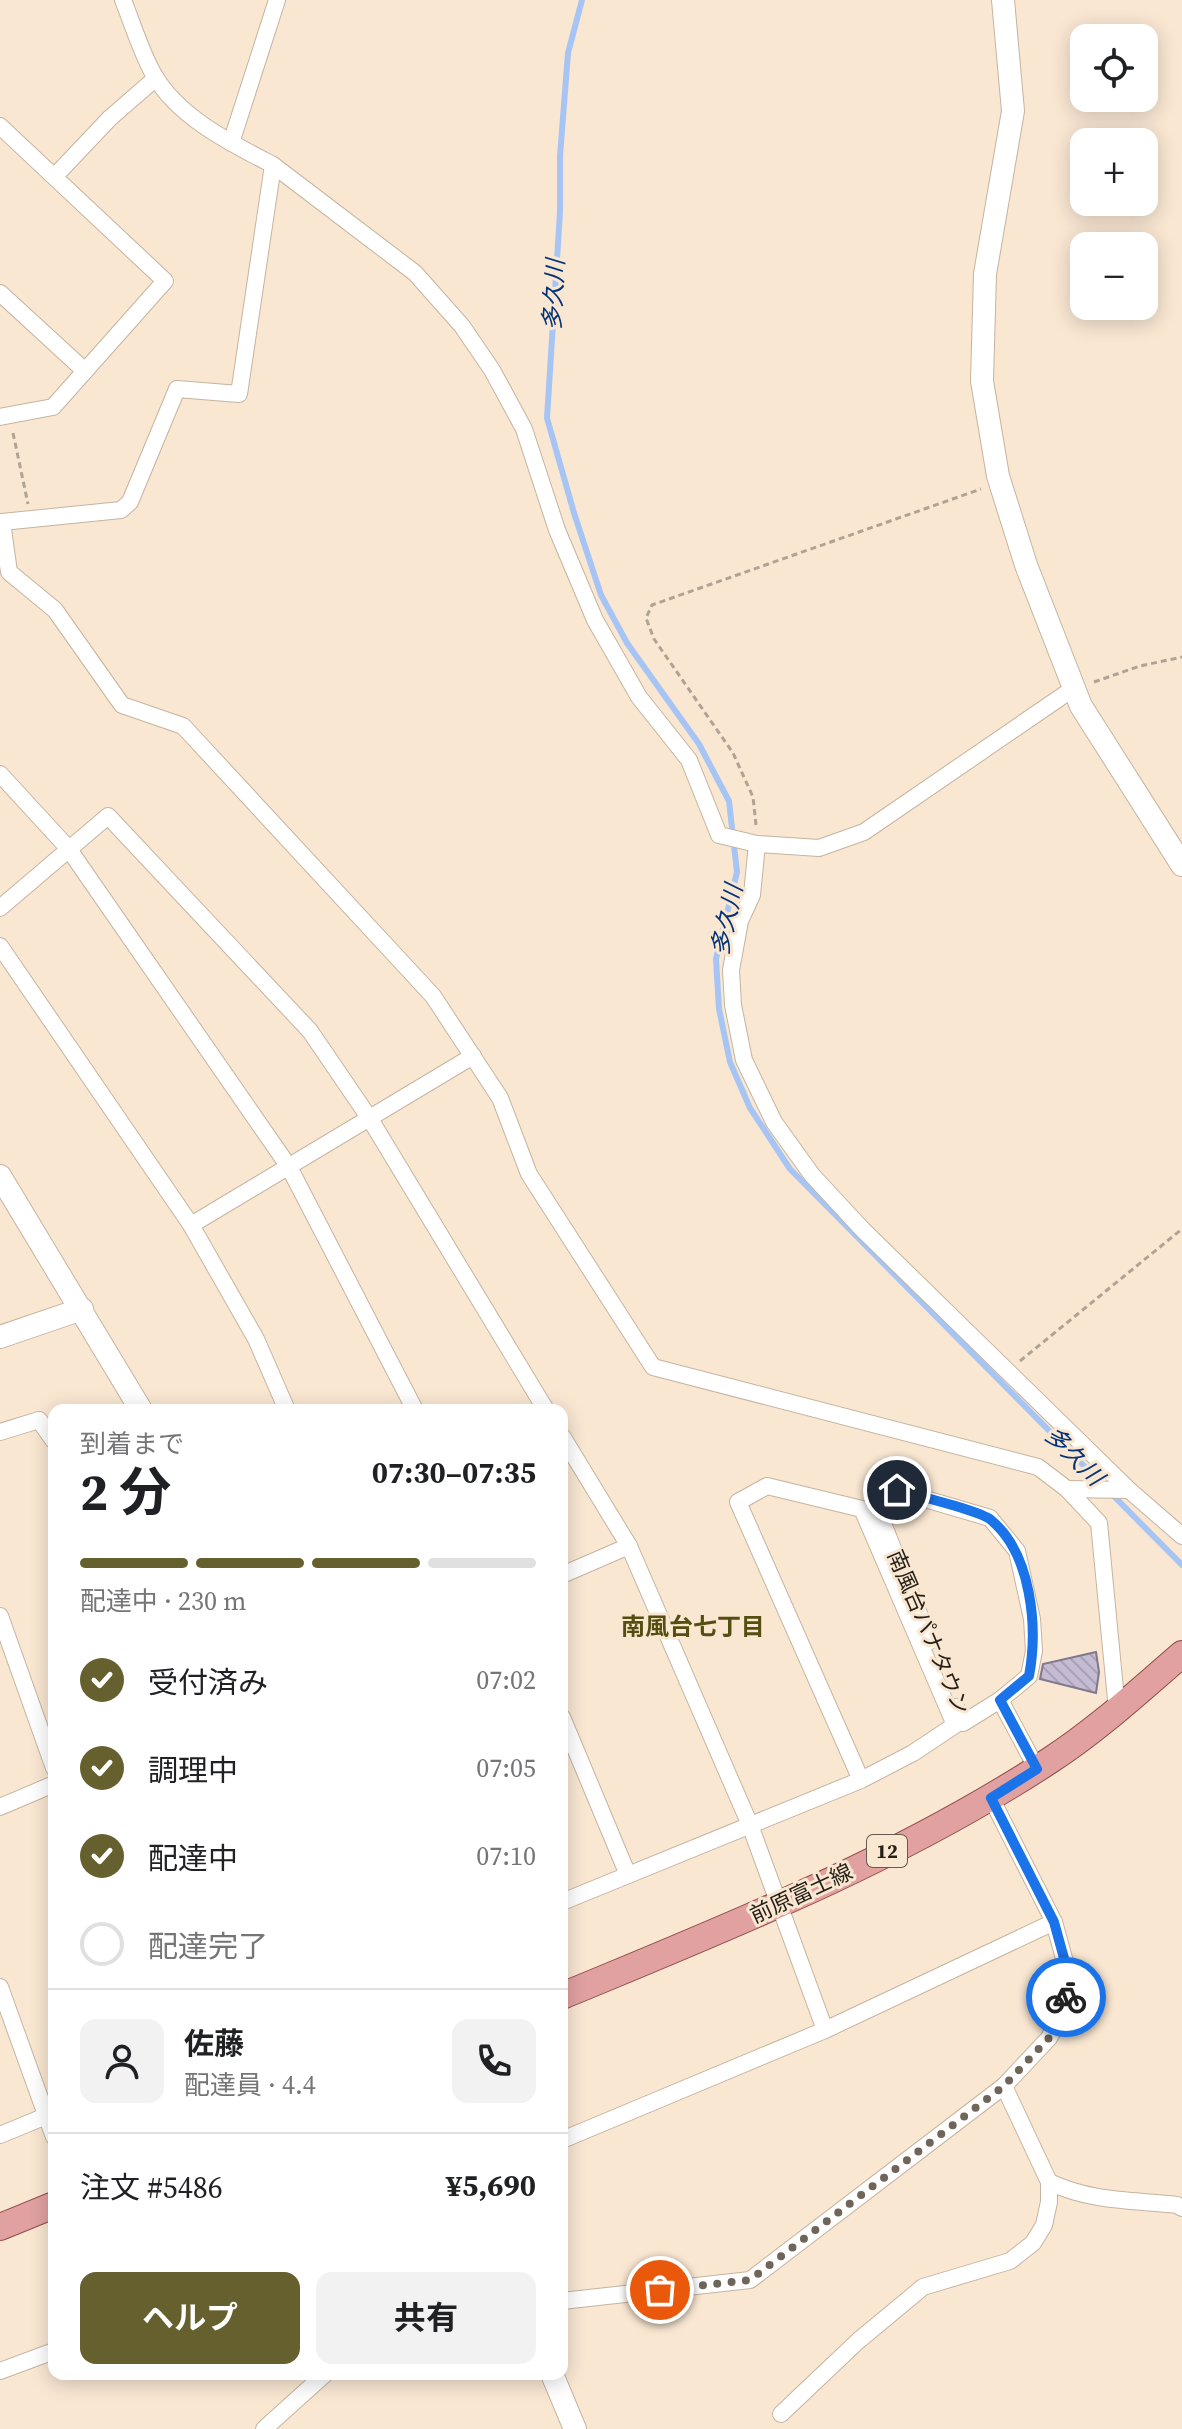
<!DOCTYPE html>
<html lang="ja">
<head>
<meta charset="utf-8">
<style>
  :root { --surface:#fff; --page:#f2f2f2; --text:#202124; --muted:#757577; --line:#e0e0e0; --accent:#65602d }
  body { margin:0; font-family:"Source Serif 4","Noto Sans JP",serif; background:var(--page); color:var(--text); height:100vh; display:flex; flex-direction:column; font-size:30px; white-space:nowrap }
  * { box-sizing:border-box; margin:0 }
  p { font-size:26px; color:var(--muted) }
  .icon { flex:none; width:44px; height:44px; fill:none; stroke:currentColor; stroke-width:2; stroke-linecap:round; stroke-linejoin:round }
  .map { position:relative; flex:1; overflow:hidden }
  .sheet { position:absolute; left:48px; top:1404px; width:520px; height:976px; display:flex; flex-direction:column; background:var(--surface); border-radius:16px; box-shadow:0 4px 20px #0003 }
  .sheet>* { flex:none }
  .tools { position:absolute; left:1070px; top:24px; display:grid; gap:16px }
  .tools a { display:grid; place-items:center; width:88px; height:88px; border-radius:16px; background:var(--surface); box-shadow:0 4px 20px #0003; font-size:40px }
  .pin { position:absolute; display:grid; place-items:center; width:68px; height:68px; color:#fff; margin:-34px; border:4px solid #fff; border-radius:50%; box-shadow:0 2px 8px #0007 }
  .courier { position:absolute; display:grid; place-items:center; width:80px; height:80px; margin:-40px; border:6px solid #1a73e8; border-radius:50%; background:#fff; color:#222; box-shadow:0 2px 10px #0007 }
  .overview em { font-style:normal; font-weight:700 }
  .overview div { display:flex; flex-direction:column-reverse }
  .overview { display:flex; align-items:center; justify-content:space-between; height:136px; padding:0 32px }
  h1 { font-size:52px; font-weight:700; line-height:60px }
  .bar { display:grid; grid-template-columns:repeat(4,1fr); gap:12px 8px; align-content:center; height:96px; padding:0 32px }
  .bar i { height:10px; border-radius:6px; background:var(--line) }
  .bar .current { background:var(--accent) }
  .bar p { grid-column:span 4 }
  .line { display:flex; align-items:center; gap:20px; padding:0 32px; border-top:2px solid var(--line) }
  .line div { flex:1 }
  .round { display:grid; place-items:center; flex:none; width:84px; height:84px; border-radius:16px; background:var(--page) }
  ol { padding:0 32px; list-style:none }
  li { display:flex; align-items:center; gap:24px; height:88px }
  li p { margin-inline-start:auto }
  li .icon { padding:8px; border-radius:50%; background:var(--accent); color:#fff; stroke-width:4 }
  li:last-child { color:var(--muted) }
  li i { width:44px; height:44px; border:4px solid var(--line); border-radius:50% }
  .action { display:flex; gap:16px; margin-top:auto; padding:16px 32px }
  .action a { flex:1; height:92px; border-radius:16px; background:var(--accent); color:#fff; font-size:32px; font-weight:700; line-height:92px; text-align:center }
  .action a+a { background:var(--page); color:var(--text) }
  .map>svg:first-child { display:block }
</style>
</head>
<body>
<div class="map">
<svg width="1182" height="2429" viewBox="0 0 1182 2429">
  <defs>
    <pattern id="building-back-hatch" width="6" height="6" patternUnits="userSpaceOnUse" patternTransform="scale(2)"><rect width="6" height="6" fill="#c5bcd4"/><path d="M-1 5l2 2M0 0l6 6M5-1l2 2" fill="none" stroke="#a9a1b5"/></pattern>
  </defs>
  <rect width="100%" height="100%" fill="#f9e7d2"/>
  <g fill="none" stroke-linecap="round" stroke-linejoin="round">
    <polyline stroke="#a6c5f5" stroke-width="6" points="582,0 568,53 560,156 560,212 547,418 574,513 601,595 627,643 699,744 729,801 737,872 716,959 719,1009 730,1062 750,1108 790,1169 1182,1565"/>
  </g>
  <polygon fill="url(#building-back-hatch)" stroke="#81788e" stroke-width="2" points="1096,1652 1099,1672 1096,1693 1040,1679 1043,1664"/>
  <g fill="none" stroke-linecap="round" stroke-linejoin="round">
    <g stroke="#c5b49f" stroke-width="18">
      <g id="minor">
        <path d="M 123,0 C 133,25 141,52 154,75 C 179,118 231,143 273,165 L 239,394 L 177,389 L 130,502 L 121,510 L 2,522 L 9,572 L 55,610 L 122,705 L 183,726 L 433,996 L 500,1098 L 529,1174 L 653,1367 L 1038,1467 L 1067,1489 L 1099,1523 L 1117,1710"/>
        <polyline points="0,126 165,281 53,407 0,417"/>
        <polyline points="231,143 277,0"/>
        <polyline points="273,165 415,273 462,326 492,370 524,429 557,530 595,620 639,697 689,760 719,835 757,844 819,848 864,832 1074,688"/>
        <polyline points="55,176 110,118 156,78"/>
        <polyline points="0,293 85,371"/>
        <polyline points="0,774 68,848 289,1167 415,1410"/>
        <polyline points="757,844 752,895 740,921 731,970 733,1005 744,1060 774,1122 812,1175 863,1230 1129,1490 1182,1536"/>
        <polyline points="0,908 108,816 310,1031 370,1119 546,1410"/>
        <polyline points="0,946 191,1225 256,1339 287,1410"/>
        <polyline points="191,1225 473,1056"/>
        <polyline points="0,1432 39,1420 54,1441"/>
        <polyline points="562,1436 629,1546 750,1825 825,2030"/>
        <polyline points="1067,1489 1129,1490"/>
        <polyline points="562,1575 629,1546"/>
        <polyline points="0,1616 54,1768"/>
        <polyline points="930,1641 876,1506 888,1488 990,1518 1017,1551 1032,1619 1034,1651 1029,1676 1000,1700 1037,1769"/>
        <polyline points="956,1707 963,1723 1000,1700"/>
        <polyline points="562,1717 628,1875"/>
        <polyline points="0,1807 54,1784"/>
        <polyline points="562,1902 861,1780 913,1753 955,1725 862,1509 767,1486 738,1502 861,1780"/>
        <polyline points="0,1987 54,2137"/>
        <polyline points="0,2135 46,2116"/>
        <polyline points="562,2140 825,2030 1054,1922"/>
        <path d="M 1049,2182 C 1092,2202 1131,2200 1177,2205 L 1182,2208"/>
        <polyline points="562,2301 750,2280 1004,2086 1049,2038 1063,2011 1070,1980 1054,1922 991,1798"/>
        <polyline points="0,2371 54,2351"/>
        <polyline points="781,2414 858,2341 923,2287 1010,2261 1033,2243 1044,2225 1049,2202 1049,2182 1004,2086"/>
        <polyline points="264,2429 325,2374"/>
      </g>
    </g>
    <g stroke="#c5b49f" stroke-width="24">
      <g id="tertiary">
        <polyline points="1003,0 1013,111 985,274 982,381 998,476 1026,565 1081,706 1182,865"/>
        <polyline points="0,1176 141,1410"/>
        <polyline points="0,1337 82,1309"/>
        <polyline points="552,2374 575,2429"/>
      </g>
    </g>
    <g stroke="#924b48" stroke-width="28">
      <g id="primary">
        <path d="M 562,1996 C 728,1927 898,1860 1049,1761 C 1097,1730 1139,1691 1182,1654"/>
        <polyline points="0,2227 54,2205"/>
      </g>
    </g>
    <g stroke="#b1a393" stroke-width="3" stroke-dasharray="6 4" stroke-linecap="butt">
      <polyline points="13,433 28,504"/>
      <polyline points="1094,682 1140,666 1182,657"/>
      <polyline points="756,825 753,797 733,753 654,639 646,618 652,605 981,489"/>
      <polyline points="1020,1361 1182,1229"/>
    </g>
    <use href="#minor" stroke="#fff" stroke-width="16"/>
    <use href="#tertiary" stroke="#fff" stroke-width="22"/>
    <use href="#primary" stroke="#e1a1a1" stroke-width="26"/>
  </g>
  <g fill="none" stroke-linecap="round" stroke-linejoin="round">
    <polyline stroke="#6f6558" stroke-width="8" stroke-dasharray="0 14.4" points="660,2290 750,2280 1004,2086 1049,2038 1063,2011 1066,1997"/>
    <path stroke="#1a73e8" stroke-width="10" d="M 897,1490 C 915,1495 981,1511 991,1520 C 1032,1554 1038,1628 1029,1676 L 1000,1700 L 1037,1769 L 991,1798 L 1054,1922 L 1070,1980 L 1066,1997"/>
  </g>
  <g text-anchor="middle" stroke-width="6" stroke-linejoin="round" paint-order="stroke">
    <rect fill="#f9e7d2" stroke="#655b4f" stroke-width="2" x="867" y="1835" width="40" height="32" rx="6"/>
    <g font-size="20" font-weight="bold" fill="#251f17">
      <text x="887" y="1858">12</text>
    </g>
    <g font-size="22" fill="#251f17" stroke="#f9e7d2">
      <text transform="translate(929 1632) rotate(67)" y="8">南風台パナタウン</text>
      <text transform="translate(801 1893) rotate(-25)" y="8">前原富士線</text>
    </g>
    <g font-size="24" font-style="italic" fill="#053377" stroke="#f9e7d2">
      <text transform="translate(554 295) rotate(-87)" y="8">多久川</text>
      <text transform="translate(727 920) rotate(-78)" y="8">多久川</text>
      <text transform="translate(1074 1456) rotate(45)" y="8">多久川</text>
    </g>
    <g font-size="24" font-weight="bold" fill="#544f10" stroke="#f9e7d2">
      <text x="693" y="1635">南風台七丁目</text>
    </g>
  </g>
</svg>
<div class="tools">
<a><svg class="icon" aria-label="locate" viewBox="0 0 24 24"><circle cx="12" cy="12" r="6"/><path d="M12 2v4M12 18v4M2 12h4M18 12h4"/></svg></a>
<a>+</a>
<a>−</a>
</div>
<div class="pin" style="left:660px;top:2290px;background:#ea580c"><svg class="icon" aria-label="bag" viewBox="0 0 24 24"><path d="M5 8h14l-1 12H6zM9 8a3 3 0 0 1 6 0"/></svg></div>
<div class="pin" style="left:897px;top:1490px;background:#1f2937"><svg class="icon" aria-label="home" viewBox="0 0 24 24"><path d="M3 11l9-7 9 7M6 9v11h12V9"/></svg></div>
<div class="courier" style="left:1066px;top:1997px"><svg class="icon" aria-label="bike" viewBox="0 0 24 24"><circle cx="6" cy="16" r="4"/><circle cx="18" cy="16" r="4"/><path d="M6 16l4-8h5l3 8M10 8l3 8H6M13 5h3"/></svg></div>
<section class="sheet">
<div class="overview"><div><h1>2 分</h1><p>到着まで</p></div><em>07:30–07:35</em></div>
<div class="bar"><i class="current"></i><i class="current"></i><i class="current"></i><i></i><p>配達中 · 230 m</p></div>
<ol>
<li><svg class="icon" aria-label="check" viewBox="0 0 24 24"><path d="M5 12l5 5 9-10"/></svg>受付済み<p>07:02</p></li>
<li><svg class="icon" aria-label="check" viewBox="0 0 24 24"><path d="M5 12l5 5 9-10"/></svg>調理中<p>07:05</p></li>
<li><svg class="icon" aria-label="check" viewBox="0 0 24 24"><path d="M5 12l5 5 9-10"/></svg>配達中<p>07:10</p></li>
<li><i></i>配達完了</li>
</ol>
<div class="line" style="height:144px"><a class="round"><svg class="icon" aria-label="person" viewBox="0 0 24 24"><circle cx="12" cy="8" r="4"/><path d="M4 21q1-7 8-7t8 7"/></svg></a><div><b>佐藤</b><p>配達員 · 4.4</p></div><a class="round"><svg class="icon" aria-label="phone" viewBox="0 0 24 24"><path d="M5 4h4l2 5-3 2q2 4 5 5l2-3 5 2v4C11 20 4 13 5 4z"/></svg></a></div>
<div class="line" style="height:104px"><div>注文 #5486</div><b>¥5,690</b></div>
<div class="action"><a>ヘルプ</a><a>共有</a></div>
</section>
</div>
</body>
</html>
